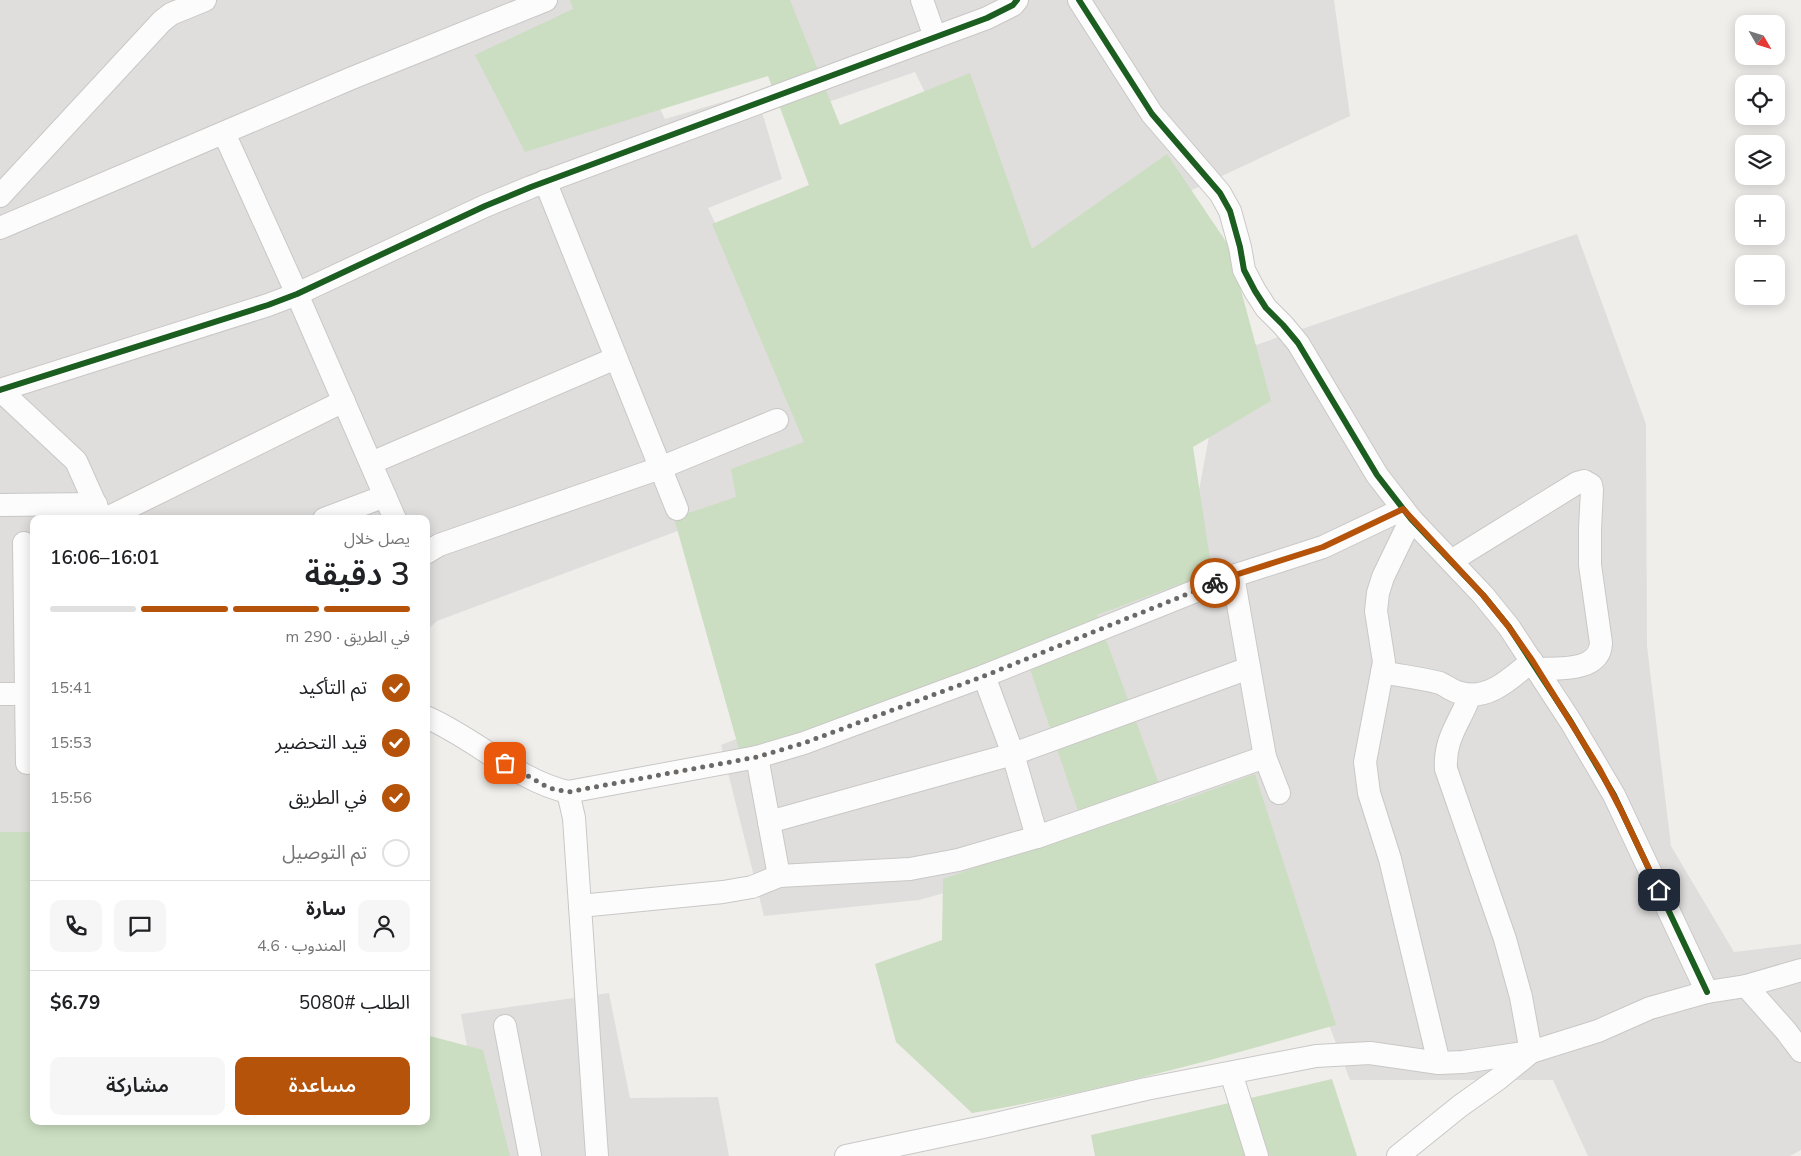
<!DOCTYPE html>
<html lang="ar">
<head>
<meta charset="utf-8">
<style>
  :root { --surface:#fff; --page:#f6f6f6; --text:#202124; --muted:#757577; --line:#e0e0e0; --accent:#b45309 }
  body { margin:0; font-family:"Nunito Sans","Noto Sans Arabic",sans-serif; background:var(--page); color:var(--text); direction:rtl; height:100vh; display:flex; flex-direction:column; font-size:19px; white-space:nowrap }
  * { box-sizing:border-box; margin:0 }
  p { font-size:16px; color:var(--muted) }
  .icon { flex:none; width:28px; height:28px; fill:none; stroke:currentColor; stroke-width:2; stroke-linecap:round; stroke-linejoin:round }
  .map { position:relative; flex:1; overflow:hidden; direction:ltr }
  .drawer { position:absolute; left:30px; top:515px; width:400px; height:610px; display:flex; flex-direction:column; background:var(--surface); border-radius:10px; box-shadow:0 2px 12px #0003; direction:rtl }
  .drawer>* { flex:none }
  .needle { width:32px; rotate:129deg }
  .buttons { position:absolute; left:1735px; top:15px; display:grid; gap:10px }
  .buttons a { display:grid; place-items:center; width:50px; height:50px; border-radius:10px; background:var(--surface); box-shadow:0 2px 12px #0003; font-size:25px }
  .pin { position:absolute; display:grid; place-items:center; width:42px; height:42px; color:#fff; margin:-21px; border-radius:10px; box-shadow:0 2px 8px #0006 }
  .courier { position:absolute; display:grid; place-items:center; width:50px; height:50px; margin:-25px; border:4px solid #b45309; border-radius:50%; background:#fff; color:#222; box-shadow:0 1px 6px #0007 }
  .headline em { font-style:normal; font-weight:600 }
  .headline div { display:flex; flex-direction:column-reverse }
  .headline { display:flex; align-items:center; justify-content:space-between; height:85px; padding:0 20px }
  h1 { font-size:32px; font-weight:600; line-height:38px }
  .bar { display:grid; grid-template-columns:repeat(4,1fr); gap:8px 5px; align-content:center; height:60px; padding:0 20px }
  .bar i { height:6px; border-radius:4px; background:var(--line) }
  .bar .selected { background:var(--accent) }
  .bar p { grid-column:span 4 }
  .line { display:flex; align-items:center; gap:12px; padding:0 20px; border-top:1px solid var(--line) }
  .line div { flex:1 }
  .round { display:grid; place-items:center; flex:none; width:52px; height:52px; border-radius:10px; background:var(--page) }
  ol { padding:0 20px; list-style:none }
  li { display:flex; align-items:center; gap:15px; height:55px }
  li p { margin-inline-start:auto }
  li .icon { padding:5px; border-radius:50%; background:var(--accent); color:#fff; stroke-width:4 }
  li:last-child { color:var(--muted) }
  li i { width:28px; height:28px; border:2px solid var(--line); border-radius:50% }
  .action { display:flex; gap:10px; margin-top:auto; padding:10px 20px }
  .action a { flex:1; height:58px; border-radius:10px; background:var(--accent); color:#fff; font-size:20px; font-weight:600; line-height:58px; text-align:center }
  .action a+a { background:var(--page); color:var(--text) }
  .map>svg:first-child { display:block }
</style>
</head>
<body>
<div class="map">
<svg width="1801" height="1156" viewBox="0 0 1801 1156">
  <rect width="100%" height="100%" fill="#f0eeeb"/>
  <g fill="#dfdedc">
    <polygon points="0,0 608,0 665,119 756,92 782,179 708,208 835,472 437,621 426,631 426,519 34,519 34,859 0,862"/>
    <polygon points="774,0 1334,0 1350,116 1013,274 915,72 817,106"/>
    <polygon points="1577,234 1646,424 1647,646 1671,846 1734,952 1801,944 1801,1150 1790,1156 1588,1156 1553,1080 1350,1080 1247,810 919,900 764,916 721,745 1186,560 1224,356"/>
    <polygon points="609,993 630,1098 718,1097 729,1156 487,1156 461,1014"/>
  </g>
  <g fill="#cbdec1">
    <path d="M 570,0 L 790,0 L 840,125 L 970,73 L 1032,249 L 1167,154 L 1229,246 L 1271,401 L 1193,447 L 1212,572 L 1097,615 L 1167,806 L 1255,774 L 1336,1025 C 1216,1059 1095,1093 972,1113 L 896,1042 L 875,964 L 942,940 L 943,879 L 1084,829 L 1024,651 L 812,732 L 740,753 L 674,518 L 736,497 L 731,469 L 804,442 L 712,224 L 809,185 L 768,76 L 525,152 L 475,55 L 573,9 Z"/>
    <polygon points="0,832 34,832 34,1121 426,1121 426,1035 483,1050 510,1156 0,1156"/>
    <polygon points="1332,1079 1357,1156 1095,1156 1091,1135"/>
  </g>
  <g fill="none" stroke-linecap="round" stroke-linejoin="round">
    <g stroke="#c9c8c7" stroke-width="24">
      <g id="minor">
        <polyline points="922,0 935,37"/>
        <polyline points="1079,0 1152,114 1220,193 1230,211 1240,247 1244,270 1255,291 1266,308 1283,325 1298,343 1377,475 1411,519 1483,595 1509,627 1571,722 1614,795 1707,992"/>
        <polyline points="224,133 297,294 395,519"/>
        <polyline points="545,181 677,509"/>
        <polyline points="0,196 162,21 171,14 205,0"/>
        <polyline points="0,228 352,78 546,0"/>
        <polyline points="0,390 268,305 297,294 485,206 531,187 987,18 1013,5 1017,0"/>
        <polyline points="0,390 76,461 102,519"/>
        <polyline points="371,463 616,358"/>
        <polyline points="0,505 96,504"/>
        <polyline points="105,519 344,401"/>
        <polyline points="324,519 385,496"/>
        <polyline points="1411,519 1383,577 1378,593 1376,611 1384,662 1365,762 1369,793 1390,859 1439,1063"/>
        <polyline points="24,543 27,763"/>
        <polyline points="426,553 439,545 660,468 777,420"/>
        <path d="M 1451,561 L 1577,483 L 1584,481 L 1591,485 L 1592,490 L 1590,529 L 1590,565 L 1601,643 C 1600,672 1558,668 1537,669"/>
        <polyline points="1233,576 1265,757 1279,793"/>
        <path d="M 1382,672 C 1401,676 1421,678 1440,683 C 1447,686 1453,692 1461,693 C 1489,701 1512,677 1532,661"/>
        <polyline points="984,676 1013,754 1037,837"/>
        <polyline points="0,694 34,694"/>
        <path d="M 426,717 C 475,738 516,780 568,792 L 757,757 L 804,743 L 984,676 L 1233,576 L 1323,547 L 1403,509"/>
        <polyline points="757,757 779,876"/>
        <polyline points="568,792 574,818 597,1156"/>
        <polyline points="769,822 1013,754 1249,668"/>
        <polyline points="580,906 723,892 752,887 779,876 910,869 958,860 1037,837 1265,757"/>
        <polyline points="1746,986 1786,1031 1801,1051"/>
        <polyline points="505,1026 530,1156"/>
        <polyline points="1231,1073 1257,1156"/>
        <polyline points="846,1156 983,1127 1146,1089 1316,1056 1370,1053 1439,1063 1463,1062 1531,1052 1598,1031 1650,1008 1707,992 1746,986 1801,970"/>
        <path d="M 1398,1156 L 1460,1106 L 1498,1079 L 1531,1052 L 1521,997 L 1505,939 L 1446,769 C 1444,738 1460,723 1470,695"/>
      </g>
    </g>
    <use href="#minor" stroke="#fdfcfc" stroke-width="22"/>
    <g stroke="#fff" stroke-width="9">
      <g id="cycleway">
        <polyline points="1079,0 1152,114 1220,193 1230,211 1240,247 1244,270 1255,291 1266,308 1283,325 1298,343 1377,475 1411,519 1483,595 1509,627 1571,722 1614,795 1707,992"/>
        <polyline points="0,390 268,305 297,294 485,206 531,187 987,18 1013,5 1017,0"/>
      </g>
    </g>
    <use href="#cycleway" stroke="#1b5e20" stroke-width="6"/>
  </g>
  <g fill="none" stroke-linecap="round" stroke-linejoin="round">
    <polyline stroke="#6a6968" stroke-width="5" stroke-dasharray="0 9" points="505,763 549,788 568,792 757,757 804,743 984,676 1215,583"/>
    <polyline stroke="#b45309" stroke-width="6" points="1215,583 1232,576 1323,547 1403,509 1483,595 1508,626 1532,660 1599,768 1621,810 1659,890"/>
  </g>
</svg>
<div class="buttons">
<a><svg class="needle" viewBox="-14 -14 28 28"><path d="M0-13l5 13h-10z" fill="#e53935"/><path d="M0 13l5-13h-10z" fill="#757577"/></svg></a>
<a><svg class="icon" aria-label="locate" viewBox="0 0 24 24"><circle cx="12" cy="12" r="6"/><path d="M12 2v4M12 18v4M2 12h4M18 12h4"/></svg></a>
<a><svg class="icon" aria-label="layers" viewBox="0 0 24 24"><path d="M12 4l9 5-9 5-9-5zM3 14l9 5 9-5"/></svg></a>
<a>+</a>
<a>−</a>
</div>
<div class="pin" style="left:505px;top:763px;background:#ea580c"><svg class="icon" aria-label="bag" viewBox="0 0 24 24"><path d="M5 8h14l-1 12H6zM9 8a3 3 0 0 1 6 0"/></svg></div>
<div class="pin" style="left:1659px;top:890px;background:#1f2937"><svg class="icon" aria-label="home" viewBox="0 0 24 24"><path d="M3 11l9-7 9 7M6 9v11h12V9"/></svg></div>
<div class="courier" style="left:1215px;top:583px"><svg class="icon" aria-label="bike" viewBox="0 0 24 24"><circle cx="6" cy="16" r="4"/><circle cx="18" cy="16" r="4"/><path d="M6 16l4-8h5l3 8M10 8l3 8H6M13 5h3"/></svg></div>
<section class="drawer">
<div class="headline"><div><h1>3 دقيقة</h1><p>يصل خلال</p></div><em>16:01–16:06</em></div>
<div class="bar"><i class="selected"></i><i class="selected"></i><i class="selected"></i><i></i><p>في الطريق · 290 m</p></div>
<ol>
<li><svg class="icon" aria-label="check" viewBox="0 0 24 24"><path d="M5 12l5 5 9-10"/></svg>تم التأكيد<p>15:41</p></li>
<li><svg class="icon" aria-label="check" viewBox="0 0 24 24"><path d="M5 12l5 5 9-10"/></svg>قيد التحضير<p>15:53</p></li>
<li><svg class="icon" aria-label="check" viewBox="0 0 24 24"><path d="M5 12l5 5 9-10"/></svg>في الطريق<p>15:56</p></li>
<li><i></i>تم التوصيل</li>
</ol>
<div class="line" style="height:90px"><a class="round"><svg class="icon" aria-label="person" viewBox="0 0 24 24"><circle cx="12" cy="8" r="4"/><path d="M4 21q1-7 8-7t8 7"/></svg></a><div><b>سارة</b><p>المندوب · 4.6</p></div><a class="round"><svg class="icon" aria-label="chat" viewBox="0 0 24 24"><path d="M4 5h16v11H9l-5 4z"/></svg></a><a class="round"><svg class="icon" aria-label="phone" viewBox="0 0 24 24"><path d="M5 4h4l2 5-3 2q2 4 5 5l2-3 5 2v4C11 20 4 13 5 4z"/></svg></a></div>
<div class="line" style="height:65px"><div>الطلب #5080</div><b>$6.79</b></div>
<div class="action"><a>مساعدة</a><a>مشاركة</a></div>
</section>
</div>
</body>
</html>
